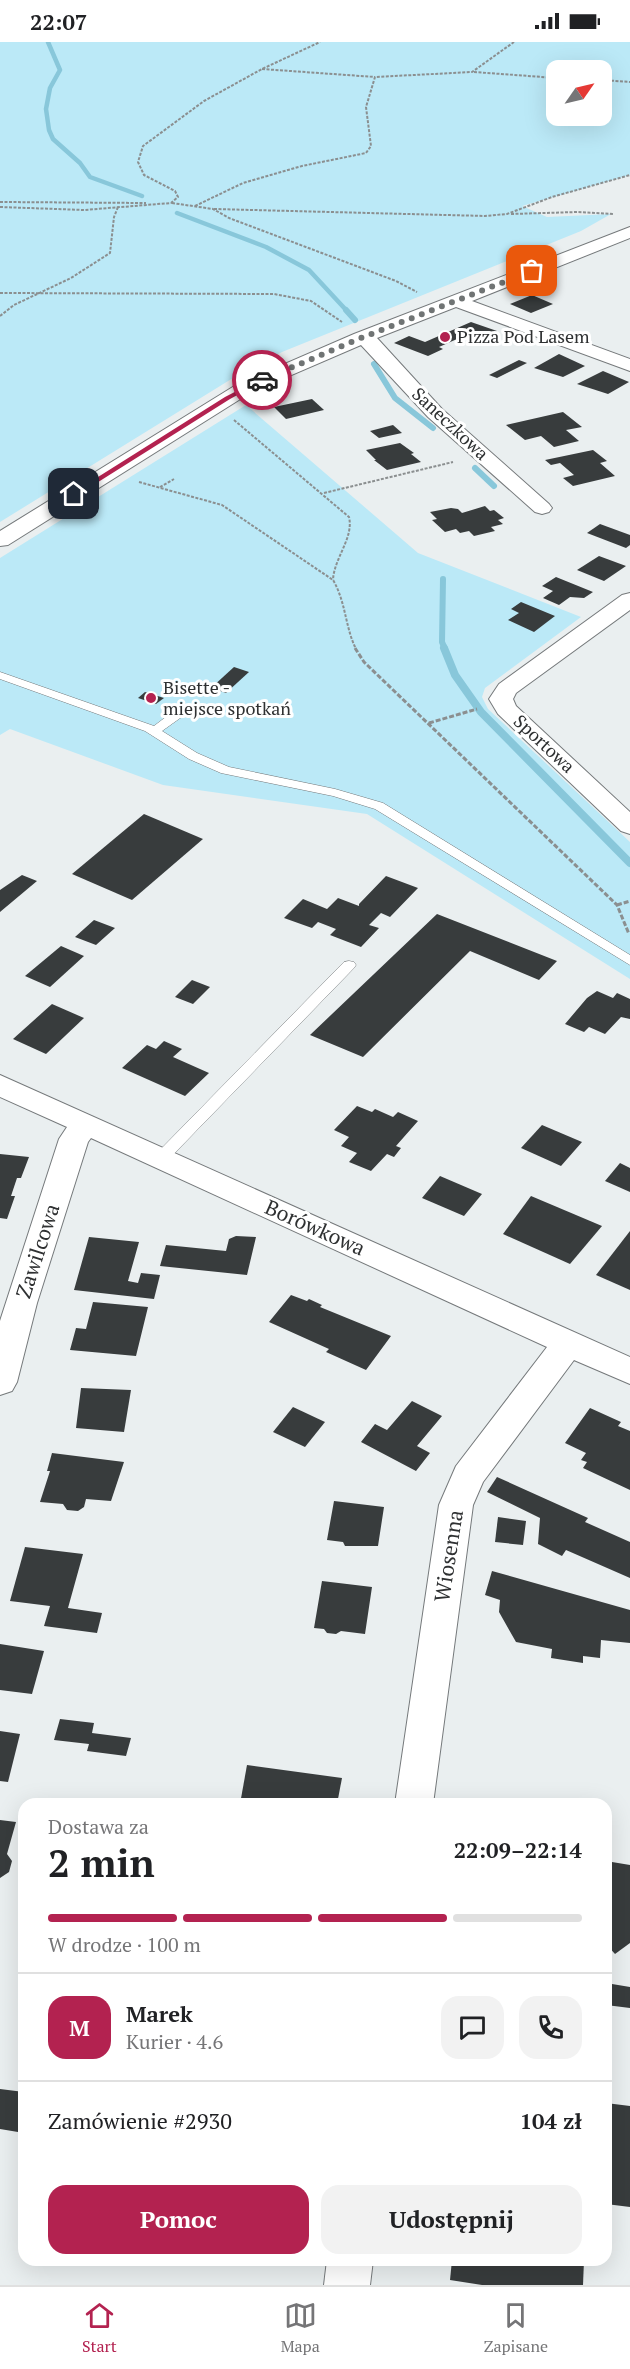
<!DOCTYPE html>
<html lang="pl">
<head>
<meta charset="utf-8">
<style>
  :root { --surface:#fff; --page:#f2f2f2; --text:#202124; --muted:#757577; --line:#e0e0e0; --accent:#b32250 }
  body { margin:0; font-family:"PT Serif",serif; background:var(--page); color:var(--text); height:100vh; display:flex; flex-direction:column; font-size:22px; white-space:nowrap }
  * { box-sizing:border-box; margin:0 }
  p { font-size:20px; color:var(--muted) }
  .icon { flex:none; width:33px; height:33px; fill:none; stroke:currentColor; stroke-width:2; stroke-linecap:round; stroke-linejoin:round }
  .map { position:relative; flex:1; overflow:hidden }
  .sheet { position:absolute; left:18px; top:1756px; width:594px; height:468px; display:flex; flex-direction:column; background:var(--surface); border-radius:18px; box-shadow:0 6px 24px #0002 }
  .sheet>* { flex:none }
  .needle { width:39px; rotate:56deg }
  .tools { position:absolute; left:546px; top:18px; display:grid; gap:12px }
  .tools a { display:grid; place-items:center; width:66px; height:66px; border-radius:12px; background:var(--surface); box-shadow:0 6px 24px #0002; font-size:30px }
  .pin { position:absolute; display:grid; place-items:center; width:51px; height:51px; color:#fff; margin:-26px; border-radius:12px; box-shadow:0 3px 9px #0006 }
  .courier { position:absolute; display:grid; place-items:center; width:60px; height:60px; margin:-30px; border:4px solid #b32250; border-radius:50%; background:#fff; color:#222; box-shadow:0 2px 8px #0007 }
  .head em { font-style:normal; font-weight:600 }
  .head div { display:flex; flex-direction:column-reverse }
  .head { display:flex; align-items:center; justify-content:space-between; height:102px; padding:0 30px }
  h1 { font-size:39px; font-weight:600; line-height:45px }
  .bar { display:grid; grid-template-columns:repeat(4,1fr); gap:9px 6px; align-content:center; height:72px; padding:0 30px }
  .bar i { height:8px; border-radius:4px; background:var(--line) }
  .bar .active { background:var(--accent) }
  .bar p { grid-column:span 4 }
  .line { display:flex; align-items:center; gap:15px; padding:0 30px; border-top:2px solid var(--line) }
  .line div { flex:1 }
  .round { display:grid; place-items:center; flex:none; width:63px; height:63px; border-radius:18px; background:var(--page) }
  .button { display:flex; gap:12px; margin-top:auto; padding:12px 30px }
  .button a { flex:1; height:69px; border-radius:18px; background:var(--accent); color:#fff; font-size:24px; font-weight:600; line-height:69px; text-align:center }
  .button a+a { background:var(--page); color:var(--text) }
  .status { display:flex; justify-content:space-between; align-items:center; height:42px; padding:0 30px; background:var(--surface); direction:ltr }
  .status svg { height:16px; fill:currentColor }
  .menu { display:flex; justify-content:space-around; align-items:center; height:84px; border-top:2px solid var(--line); background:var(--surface); font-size:16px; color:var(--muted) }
  .menu a { display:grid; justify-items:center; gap:3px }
  .menu .active { color:var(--accent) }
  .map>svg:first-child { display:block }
</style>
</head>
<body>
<div class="status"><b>22:07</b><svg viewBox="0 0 49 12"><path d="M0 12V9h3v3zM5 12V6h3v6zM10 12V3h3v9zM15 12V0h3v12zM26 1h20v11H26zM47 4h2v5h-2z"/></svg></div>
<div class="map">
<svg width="630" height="2243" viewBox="0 0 630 2243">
  <rect width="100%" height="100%" fill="#eaeff0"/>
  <g fill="#bbe9f7" fill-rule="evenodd">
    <path d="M 0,0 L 630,0 L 630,133 L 522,164 L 547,175 L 611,172 L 581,189 L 282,310 L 233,336 L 0,480 ZM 556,28 L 602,28 L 602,74 L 556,74 Z"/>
    <polygon points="246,363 418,511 581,575 485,646 482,655 488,667 630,800 630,937 367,772 163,743 10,687 0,693 0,516"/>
  </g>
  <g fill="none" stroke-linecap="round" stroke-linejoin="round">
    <g stroke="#88c7da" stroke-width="4.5">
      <polyline points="48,0 60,28 50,46 46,67 49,88 53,97 80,121 90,135 142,154"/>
      <polyline points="177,171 266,205 309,228 347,269"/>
    </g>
    <g stroke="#88c7da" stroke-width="6">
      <polyline points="346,268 355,278"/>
      <polyline points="374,322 395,356 433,386"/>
      <polyline points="475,426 494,444"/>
      <polyline points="443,537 442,600 445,607"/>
    </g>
    <polyline stroke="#88c7da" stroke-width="8" points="444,606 455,633 481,670 630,821"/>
  </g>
  <g fill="#383c3d">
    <polygon points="532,253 553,262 531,271 510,262"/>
    <polygon points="471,280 497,289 480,298 466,293 439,305 443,307 428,314 394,301 409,294 425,300"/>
    <polygon points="559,312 585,324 563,335 534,326"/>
    <polygon points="519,318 527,321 497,336 489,333"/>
    <polygon points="603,329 629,340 608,352 577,342"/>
    <polygon points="312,357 324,368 286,377 274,365"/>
    <polygon points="563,370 582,385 566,388 579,399 554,405 541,394 525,398 506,383"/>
    <polygon points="393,383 402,391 379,396 370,389"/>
    <polygon points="400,401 414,411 411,412 421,420 387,428 374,418 376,418 366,408"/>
    <polygon points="593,408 607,419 600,421 615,434 573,444 563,436 574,433 560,421 551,423 545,418"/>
    <polygon points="485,464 490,469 494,468 504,476 498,478 503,482 491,485 495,489 474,494 469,489 460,491 456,487 445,490 432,478 437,477 430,470 451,466 458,467 462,471"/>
    <polygon points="600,482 630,493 630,503 626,506 587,491"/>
    <polygon points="599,514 626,524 604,539 577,528"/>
    <polygon points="556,535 593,550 584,556 570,555 559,563 543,556 553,549 542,544"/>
    <polygon points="521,560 555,574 534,590 508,578 519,571 511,567"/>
    <polygon points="234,625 249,630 226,651 211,646"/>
    <polygon points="145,650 164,656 156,662 138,656"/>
    <polygon points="144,772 203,797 132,858 72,832"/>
    <polygon points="22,833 37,839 0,870 0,848"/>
    <polygon points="386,834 418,846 390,875 381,871 369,883 379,886 361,905 330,893 336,887 318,880 312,886 284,876 303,857 327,867 338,856 359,864 359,862"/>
    <polygon points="437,872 557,919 539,938 470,909 363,1015 310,993"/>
    <polygon points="94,878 115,886 96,903 75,895"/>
    <polygon points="61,904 84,914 50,945 25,934"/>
    <polygon points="192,938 210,945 193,962 175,955"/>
    <polygon points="597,949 613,956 617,951 630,957 630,977 621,975 605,992 589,985 584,990 565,982 587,956"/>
    <polygon points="52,962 84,976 46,1012 13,997"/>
    <polygon points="164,999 182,1007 173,1015 209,1031 185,1054 122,1026 147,1003 156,1007"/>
    <polygon points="357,1064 372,1070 375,1067 393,1075 398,1070 418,1079 396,1104 401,1106 394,1115 387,1112 371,1129 349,1120 357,1111 341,1104 349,1095 334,1088"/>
    <polygon points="542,1083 582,1100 561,1124 521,1106"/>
    <polygon points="0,1112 29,1115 21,1136 17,1136 11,1154 15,1154 7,1177 0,1176"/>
    <polygon points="620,1121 630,1126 630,1150 605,1139"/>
    <polygon points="440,1134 482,1152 464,1174 422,1156"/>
    <polygon points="531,1154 602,1184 570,1222 503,1192"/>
    <polygon points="630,1189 630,1248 596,1233"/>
    <polygon points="236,1194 256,1195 247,1233 160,1224 166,1203 226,1209 229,1197"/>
    <polygon points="89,1195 139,1200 128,1239 138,1241 141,1231 160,1233 154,1257 74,1248"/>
    <polygon points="291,1253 307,1259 309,1257 322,1263 320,1265 391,1294 366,1328 326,1310 329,1307 269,1280"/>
    <polygon points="93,1260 148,1265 136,1314 70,1308 76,1286 86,1287"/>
    <polygon points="81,1346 131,1348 124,1390 76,1386"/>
    <polygon points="412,1359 442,1374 417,1404 430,1411 416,1429 361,1400 375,1382 387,1388"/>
    <polygon points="293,1365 325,1380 305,1405 273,1390"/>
    <polygon points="590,1366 621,1380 618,1384 630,1389 630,1448 583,1426 587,1420 581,1418 586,1411 565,1401"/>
    <polygon points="52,1411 124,1420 111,1459 86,1457 84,1465 78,1469 67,1468 63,1462 40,1460 50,1429 47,1429"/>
    <polygon points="497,1435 588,1476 585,1480 630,1500 630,1536 566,1508 562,1514 538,1502 540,1476 487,1450"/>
    <polygon points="334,1459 384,1465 378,1504 345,1504 343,1500 327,1498"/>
    <polygon points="498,1475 526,1479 523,1503 495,1500"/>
    <polygon points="25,1505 83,1512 68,1566 102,1571 97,1591 44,1584 50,1564 10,1559"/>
    <polygon points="492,1529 630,1568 630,1601 601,1598 600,1616 583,1614 583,1621 551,1616 552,1607 516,1600 499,1570 500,1558 485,1553"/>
    <polygon points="322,1539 372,1545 365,1592 341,1589 336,1592 327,1591 324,1587 314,1586"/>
    <polygon points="0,1602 44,1609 32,1652 0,1648"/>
    <polygon points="60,1677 94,1681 92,1691 131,1696 126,1714 87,1709 89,1702 54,1698"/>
    <polygon points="0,1689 20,1692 8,1740 0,1739"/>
    <polygon points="247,1723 342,1736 337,1762 240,1762"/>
    <polygon points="0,1778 16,1780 7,1812 12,1819 9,1830 0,1836"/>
    <polygon points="606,1819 630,1823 630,1901 615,1912 606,1902"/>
    <polygon points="606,1941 630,1945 630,1966 606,1963"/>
    <polygon points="0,2047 24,2050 24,2091 0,2087"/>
    <polygon points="606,2061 630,2064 630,2165 606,2162"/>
    <polygon points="452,2218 584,2218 583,2243 482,2243 450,2238"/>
  </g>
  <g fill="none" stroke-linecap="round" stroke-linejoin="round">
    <g stroke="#75797b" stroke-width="1">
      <g id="service">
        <polygon points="0,630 154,684 175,668 183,668 183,674 162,689 197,711 229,725 335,747 383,761 630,913 630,923 375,767 333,754 221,731 189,717 145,689 0,637"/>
        <polygon points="349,919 354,920 356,923 354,926 166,1120 156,1120 154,1116 156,1112 344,920"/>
      </g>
    </g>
    <g stroke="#75797b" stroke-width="2">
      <g id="minor">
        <polygon points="630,185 630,196 472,259 630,317 630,329 456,265 377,296 442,367 549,462 552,466 549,470 542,472 535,470 428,375 361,303 250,351 8,503 0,504 0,489 236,343 354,292"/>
        <polygon points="630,551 630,568 516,651 513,657 516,664 630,770 630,792 621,789 498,672 489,657 499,642 622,553"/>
        <polygon points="0,1033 630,1315 630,1342 574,1318 483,1440 473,1463 433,1762 395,1762 439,1463 456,1424 547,1305 91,1096 88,1100 37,1261 17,1340 12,1349 0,1353 0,1279 59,1097 67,1085 0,1055"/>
        <polygon points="327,2218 373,2218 370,2243 324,2243"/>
      </g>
    </g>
    <g stroke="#8b8f90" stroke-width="2" stroke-dasharray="3 1.5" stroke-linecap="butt">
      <polyline points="262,27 375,35"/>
      <polyline points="474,30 556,36"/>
      <polyline points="602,38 630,40"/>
      <polyline points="0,160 146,161"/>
      <polyline points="172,161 213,167 229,176 396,239 417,250"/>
      <polyline points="195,164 243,141 302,124 366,111 371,104 366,65 375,35 472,30 514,0"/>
      <polyline points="0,165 84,168 171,161 178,155 175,149 144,133 138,120 143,104 204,59 262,27 320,0"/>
      <polyline points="214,167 485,174 507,172 552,155 630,133"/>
      <polyline points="511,172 577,170 614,172"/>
      <polyline points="0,251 274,252 311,259 342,280"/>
      <polyline points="0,274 14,263 71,236 110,211 114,175 118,165"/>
      <path d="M 234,378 L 349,475 C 354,496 334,516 333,538"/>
      <path d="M 139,440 L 222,463 L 333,538 C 346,560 345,585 356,607"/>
      <polyline points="160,445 174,437"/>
      <polyline points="324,451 453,420"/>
    </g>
    <g stroke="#8b8f90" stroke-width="3" stroke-dasharray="5 2" stroke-linecap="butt">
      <polyline points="355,606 364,620 617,863 629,892"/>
      <polyline points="429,681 477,667"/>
      <polyline points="617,863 630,859"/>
    </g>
    <use href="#service" fill="#fff" fill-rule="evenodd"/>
    <use href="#minor" fill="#fff" fill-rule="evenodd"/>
  </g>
  <polygon fill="#b32250" points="260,337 265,338 230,357 76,454 71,452 225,355"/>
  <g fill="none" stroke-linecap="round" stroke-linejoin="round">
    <polyline stroke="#707474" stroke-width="6" stroke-dasharray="0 10.8" points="262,338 361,296 532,229"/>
  </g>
  <g fill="#b32250" stroke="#fff" stroke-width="2">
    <circle cx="445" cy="295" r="6"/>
    <circle cx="151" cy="656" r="6"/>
  </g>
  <g text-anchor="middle" stroke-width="6" stroke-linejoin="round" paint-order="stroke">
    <g font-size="18" fill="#2f3132" stroke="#fff" text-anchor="start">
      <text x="457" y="301">Pizza Pod Lasem</text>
      <text x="163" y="652">Bisette -<tspan x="163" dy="21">miejsce spotkań</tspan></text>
    </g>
    <g font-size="18" fill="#2f3132" stroke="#fff">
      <text transform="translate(450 382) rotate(43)" y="6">Saneczkowa</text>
      <text transform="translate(544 702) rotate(43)" y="6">Sportowa</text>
    </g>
    <g font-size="21" fill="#2f3132" stroke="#fff">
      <text transform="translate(315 1186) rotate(24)" y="7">Borówkowa</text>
      <text transform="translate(38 1209) rotate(-72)" y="7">Zawilcowa</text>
      <text transform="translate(449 1514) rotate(-81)" y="7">Wiosenna</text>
    </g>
  </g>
</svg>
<div class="tools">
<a><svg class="needle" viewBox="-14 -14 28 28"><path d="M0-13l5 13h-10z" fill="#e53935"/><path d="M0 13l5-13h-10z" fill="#757577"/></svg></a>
</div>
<div class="pin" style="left:532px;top:229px;background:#ea580c"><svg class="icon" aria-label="bag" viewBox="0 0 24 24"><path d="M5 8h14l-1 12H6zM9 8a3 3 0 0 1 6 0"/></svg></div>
<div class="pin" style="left:74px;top:452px;background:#1f2937"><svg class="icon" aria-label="home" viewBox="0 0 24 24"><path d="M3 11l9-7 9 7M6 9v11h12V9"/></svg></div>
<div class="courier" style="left:262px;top:338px"><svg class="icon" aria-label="car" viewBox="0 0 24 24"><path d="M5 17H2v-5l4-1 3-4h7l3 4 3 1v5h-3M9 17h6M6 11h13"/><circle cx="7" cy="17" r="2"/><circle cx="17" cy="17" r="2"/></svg></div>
<section class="sheet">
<div class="head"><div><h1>2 min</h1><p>Dostawa za</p></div><em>22:09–22:14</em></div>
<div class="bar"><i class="active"></i><i class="active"></i><i class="active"></i><i></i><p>W drodze · 100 m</p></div>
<div class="line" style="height:108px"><b class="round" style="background:var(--accent);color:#fff">M</b><div><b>Marek</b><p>Kurier · 4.6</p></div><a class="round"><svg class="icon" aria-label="chat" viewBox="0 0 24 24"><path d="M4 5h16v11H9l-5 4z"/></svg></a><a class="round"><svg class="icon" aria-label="phone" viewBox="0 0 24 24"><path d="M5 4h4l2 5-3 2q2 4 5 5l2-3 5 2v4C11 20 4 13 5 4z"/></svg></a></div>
<div class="line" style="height:78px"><div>Zamówienie #2930</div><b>104 zł</b></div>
<div class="button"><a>Pomoc</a><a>Udostępnij</a></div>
</section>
</div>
<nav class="menu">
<a class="active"><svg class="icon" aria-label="home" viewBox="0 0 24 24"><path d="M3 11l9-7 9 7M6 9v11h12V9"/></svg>Start</a>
<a><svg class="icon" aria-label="map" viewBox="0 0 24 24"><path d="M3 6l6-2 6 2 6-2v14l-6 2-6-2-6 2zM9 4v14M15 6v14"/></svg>Mapa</a>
<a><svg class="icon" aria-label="saved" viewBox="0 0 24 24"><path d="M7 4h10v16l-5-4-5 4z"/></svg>Zapisane</a>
</nav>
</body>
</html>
